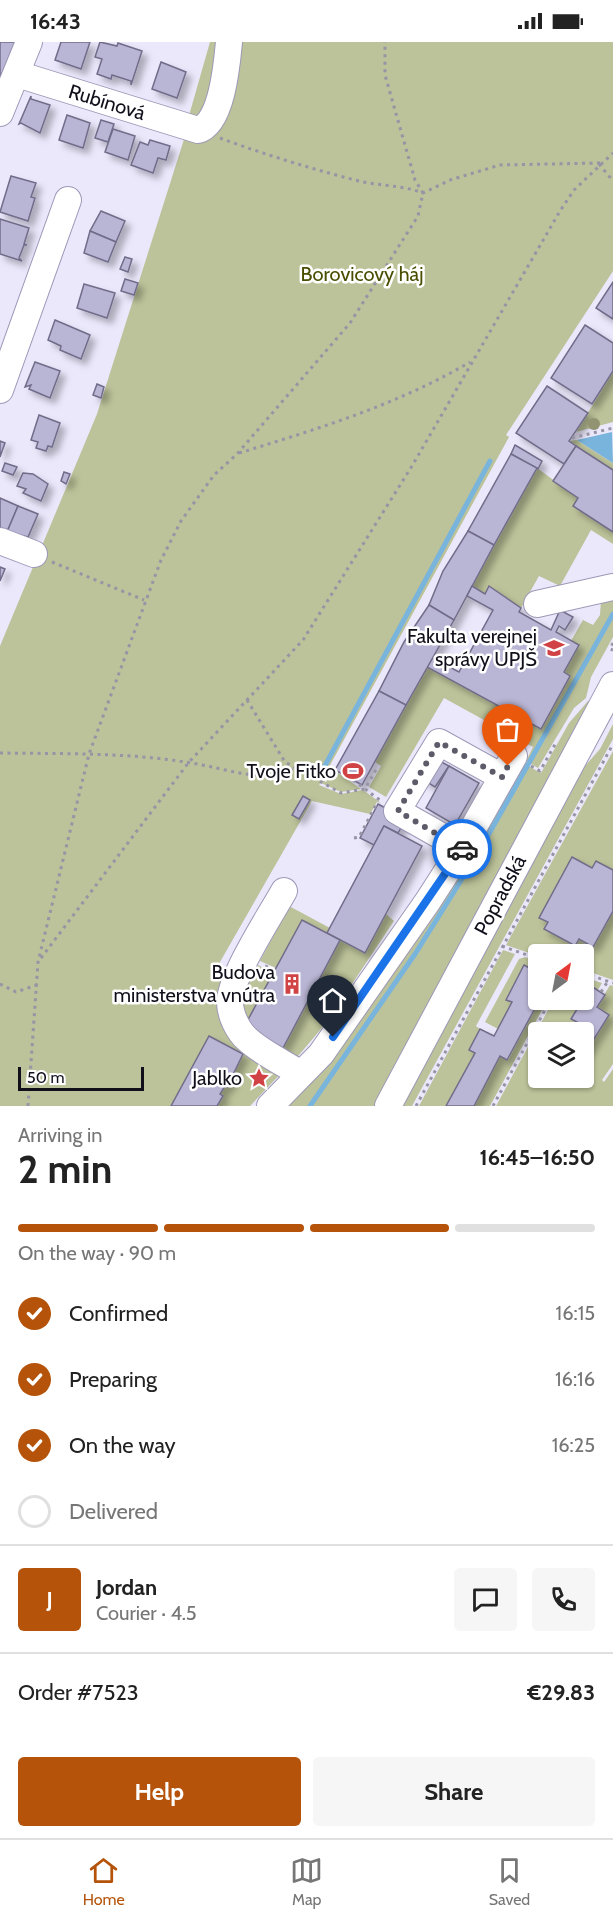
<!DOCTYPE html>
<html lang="en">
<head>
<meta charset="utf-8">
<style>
  :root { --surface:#fff; --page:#f6f6f6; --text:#222; --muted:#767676; --line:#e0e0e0; --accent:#b45309 }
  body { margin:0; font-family:Cabin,sans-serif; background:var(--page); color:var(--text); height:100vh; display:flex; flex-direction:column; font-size:22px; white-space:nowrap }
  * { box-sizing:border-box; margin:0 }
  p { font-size:20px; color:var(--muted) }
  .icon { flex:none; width:33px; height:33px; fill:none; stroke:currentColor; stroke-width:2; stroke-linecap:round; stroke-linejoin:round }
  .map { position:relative; height:1064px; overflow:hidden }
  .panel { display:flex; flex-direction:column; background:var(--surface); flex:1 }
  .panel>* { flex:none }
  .needle { width:39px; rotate:32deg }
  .controls { position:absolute; left:528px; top:902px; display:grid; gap:12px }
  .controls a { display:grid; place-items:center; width:66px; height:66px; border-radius:6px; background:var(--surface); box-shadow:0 2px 4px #0004; font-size:30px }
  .scale { position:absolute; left:18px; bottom:15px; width:126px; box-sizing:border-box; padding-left:6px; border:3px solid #110f1a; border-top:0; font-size:16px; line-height:21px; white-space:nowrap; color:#110f1a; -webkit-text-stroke:4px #fff; paint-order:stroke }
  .pin { position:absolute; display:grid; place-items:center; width:51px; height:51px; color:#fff; margin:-62px -26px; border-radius:50% 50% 50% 0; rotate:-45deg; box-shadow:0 0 6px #0007 }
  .pin .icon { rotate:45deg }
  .courier { position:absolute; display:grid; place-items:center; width:60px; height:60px; margin:-30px; border:4px solid #1a73e8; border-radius:50%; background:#fff; color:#222; box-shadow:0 2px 8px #0007 }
  .summary em { font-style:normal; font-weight:800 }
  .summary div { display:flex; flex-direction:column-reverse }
  .summary { display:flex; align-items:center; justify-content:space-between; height:102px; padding:0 18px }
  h1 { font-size:39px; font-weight:800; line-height:45px }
  .bar { display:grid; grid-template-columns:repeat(4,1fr); gap:9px 6px; align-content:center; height:72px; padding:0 18px }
  .bar i { height:8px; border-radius:4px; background:var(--line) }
  .bar .on { background:var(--accent) }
  .bar p { grid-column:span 4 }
  .line { display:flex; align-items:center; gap:15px; padding:0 18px; border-top:2px solid var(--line) }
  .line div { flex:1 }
  .round { display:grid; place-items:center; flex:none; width:63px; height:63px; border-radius:6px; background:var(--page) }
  ol { padding:0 18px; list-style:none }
  li { display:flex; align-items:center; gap:18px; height:66px }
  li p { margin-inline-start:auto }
  li .icon { padding:6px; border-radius:50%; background:var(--accent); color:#fff; stroke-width:4 }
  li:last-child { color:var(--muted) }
  li i { width:33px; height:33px; border:3px solid var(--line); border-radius:50% }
  .cta { display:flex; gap:12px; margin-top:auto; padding:12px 18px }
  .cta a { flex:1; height:69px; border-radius:6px; background:var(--accent); color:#fff; font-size:24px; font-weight:800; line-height:69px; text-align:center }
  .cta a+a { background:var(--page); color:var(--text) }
  .status { display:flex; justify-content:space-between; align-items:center; height:42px; padding:0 30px; background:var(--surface); direction:ltr }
  .status svg { height:16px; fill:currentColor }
  .dock { display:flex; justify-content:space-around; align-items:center; height:84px; border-top:2px solid var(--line); background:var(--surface); font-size:16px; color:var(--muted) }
  .dock a { display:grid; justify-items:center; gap:3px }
  .dock .on { color:var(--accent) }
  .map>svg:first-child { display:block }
</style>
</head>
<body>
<div class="status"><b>16:43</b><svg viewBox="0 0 49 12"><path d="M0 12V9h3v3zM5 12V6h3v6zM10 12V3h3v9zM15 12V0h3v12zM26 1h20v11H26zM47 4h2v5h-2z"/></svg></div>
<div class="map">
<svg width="613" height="1064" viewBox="0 0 613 1064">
  <defs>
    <filter id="shadow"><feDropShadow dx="5.5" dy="5.5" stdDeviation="3" flood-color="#0004"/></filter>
  </defs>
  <rect width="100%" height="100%" fill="#ebe8fc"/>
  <g fill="#bcc299">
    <polygon points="210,0 224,0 209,73 188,77"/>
    <polygon points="234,0 613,0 613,229 506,393 509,395 322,738 326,740 334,728 361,747 341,750 321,741 319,743 341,752 363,748 381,761 377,760 370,772 312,759 220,920 223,931 223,963 286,1026 250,1064 217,1064 223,1054 220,1052 225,1044 227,1045 242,1012 209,994 171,1064 0,1064 0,604 97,372 186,91 195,93"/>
    <polygon points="613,330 613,380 576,390"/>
    <polygon points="577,398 613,421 613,428 569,399"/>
    <polygon points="537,426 578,456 573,464 613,490 613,502 591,488 560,544 539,534 521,566 489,544 485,552 472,544"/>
    <polygon points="613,554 613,595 591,635 586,656 574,666 538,726 526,719 533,705 444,656 386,755 369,745 381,724 375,720 427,625 541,687 570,634 564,630 578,603 571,599 583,578 593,583 600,573 601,558"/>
    <polygon points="588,659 591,659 377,1064 283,1064 521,720 541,731 569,681"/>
    <polygon points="613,682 613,697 412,1064 400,1064 578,732 600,707"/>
    <polygon points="613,709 613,828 592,826 572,815 539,876 548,880 544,887 570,901 564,912 538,914 506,903"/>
    <polygon points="289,864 330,886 327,891 302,878 276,926 260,919"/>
    <polygon points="613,869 613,938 584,928 584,912 571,912 579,897 593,905"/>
    <polygon points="386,872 394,879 346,951 319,939 340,898 365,911"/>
    <polygon points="503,908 515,912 476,984 480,987 469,1008 475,1011 446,1064 419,1064"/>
    <polygon points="525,915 534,918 530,926 524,923 506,957 512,960 498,987 485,980 519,917"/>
    <path d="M 258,923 L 273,931 L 245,985 L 282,1006 L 311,952 L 333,966 L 321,987 L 293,1020 C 280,1015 271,1008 260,1000 C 223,974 240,956 258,923 Z"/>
    <polygon points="584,935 602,941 598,948 591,945 584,957"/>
    <polygon points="610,943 613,944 613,1022 602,1038 604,1040 613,1027 613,1064 496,1064 554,957 583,957 571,977 577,980 571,990 538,990 538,1035 568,1037 584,1035 584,1013 609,973 597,965"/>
    <polygon points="540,957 548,957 490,1064 474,1064 500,1014 508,1018"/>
  </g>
  <polygon fill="#79b4dd" points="612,390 613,421 577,398"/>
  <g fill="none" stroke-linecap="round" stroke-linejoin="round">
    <g stroke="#79b4dd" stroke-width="5">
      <polyline points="322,729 490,419"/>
      <polyline points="310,1064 415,912 477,813 613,572"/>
    </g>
  </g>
  <g fill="#b9b5d4" stroke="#716c89" stroke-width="1.5" filter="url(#shadow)">
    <polygon points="0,0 15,0 1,34 0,33"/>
    <polygon points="61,0 90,0 81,27 55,18"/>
    <polygon points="100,0 117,4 118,1 142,9 131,43 131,39 112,33 111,37 97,32 102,17 95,15"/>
    <polygon points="161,20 186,30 177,56 152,47"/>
    <polygon points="31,54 31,57 50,63 40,91 21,81 19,82"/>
    <polygon points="67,73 90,81 83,106 59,98"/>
    <polygon points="101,78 114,82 108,100 95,96"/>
    <polygon points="113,87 135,94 128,118 105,110"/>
    <polygon points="150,98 170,104 166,118 158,116 153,131 131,123 140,100 148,103"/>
    <polygon points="11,134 36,141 31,155 35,156 28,179 0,170"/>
    <polygon points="101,169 125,179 116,200 90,189"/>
    <polygon points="0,177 29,186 24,202 27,203 24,203 19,216 22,219 0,212"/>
    <polygon points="90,189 116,200 108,220 84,211"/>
    <polygon points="125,215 132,217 128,230 120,227"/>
    <polygon points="125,237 138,241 134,253 121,249"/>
    <polygon points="613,240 613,277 596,266"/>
    <polygon points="84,242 115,251 107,276 77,266"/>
    <polygon points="55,278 90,293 81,317 60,308 61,304 48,298"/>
    <polygon points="585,283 613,301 613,329 592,362 551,336"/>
    <polygon points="35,320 60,329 50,356 29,347 31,343 25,345"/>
    <polygon points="97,342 104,345 101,356 93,353"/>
    <polygon points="547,344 588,371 569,399 576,404 564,422 516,391"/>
    <polygon points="39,373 60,381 52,405 48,404 46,409 36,406 38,400 31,398"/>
    <polygon points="0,399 5,401 0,415"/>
    <polygon points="515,403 542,419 538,427 511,412"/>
    <polygon points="576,404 613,428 613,490 573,464 578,456 553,439"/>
    <polygon points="511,412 537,426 494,503 468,489"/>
    <polygon points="5,421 17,425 13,433 2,429"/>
    <polygon points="64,430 70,432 66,442 61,439"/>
    <polygon points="23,431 33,432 48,442 41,459 23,451 26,447 17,444"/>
    <polygon points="0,456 18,464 7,490 0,487"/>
    <polygon points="18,464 38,472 28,495 7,490"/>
    <polygon points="468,489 494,503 454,578 429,563 443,529"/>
    <polygon points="0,525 5,527 0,539"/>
    <polygon points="472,544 485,552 489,544 521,566 519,570 551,588 560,568 573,575 565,588 559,584 556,590 579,603 564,630 570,634 541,687 427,625 432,616 459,630 493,568 467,554"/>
    <polygon points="429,563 454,578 406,663 379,649 404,600"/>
    <polygon points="379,649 406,663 362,743 335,728"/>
    <polygon points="434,716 449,724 435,745 422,737"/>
    <polygon points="449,724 479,741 455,783 426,766"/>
    <polygon points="303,754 310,758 299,777 292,773"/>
    <polygon points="378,762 406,777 398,791 384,784 374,803 360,796"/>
    <polygon points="384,784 422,804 365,911 327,891"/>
    <polygon points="572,815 592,826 596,819 613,828 613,869 593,905 579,897 575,904 570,901 544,887 548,880 539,876"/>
    <polygon points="302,878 340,898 283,1006 244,985"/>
    <polygon points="524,923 537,930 531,943 538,947 540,957 507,1018 500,1014 474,1064 446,1064 475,1011 469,1008 480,987 494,994 512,960 506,958"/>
    <polygon points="591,944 605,953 597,965 609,973 584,1013 584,990 571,990 577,980 571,977"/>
    <polygon points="209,994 243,1012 227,1045 225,1044 220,1052 223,1054 217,1064 171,1064"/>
  </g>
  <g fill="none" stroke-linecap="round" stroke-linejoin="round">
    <g stroke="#9d98b7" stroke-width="28">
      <g id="minor">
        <path d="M 17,32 L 198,88 C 222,82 227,21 229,0"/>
        <polyline points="0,71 29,0"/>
        <polyline points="0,348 68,158"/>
        <polyline points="0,499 34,512"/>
        <polyline points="537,562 613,545"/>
        <polyline points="462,806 397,769 439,700 502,735"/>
        <path d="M 284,849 C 270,874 230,935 230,960 C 230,973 238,989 247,997 C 262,1011 284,1021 301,1032"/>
        <polyline points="270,1064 321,1012 428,859 462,806 514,714"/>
        <polyline points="388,1064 613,643"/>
      </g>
    </g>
    <g stroke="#9794a5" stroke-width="3" stroke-dasharray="3 4.5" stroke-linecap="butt">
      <path d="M 220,96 C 266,113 312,127 359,139 C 380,144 402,143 423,151 L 450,138 L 500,123 L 600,121"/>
      <polyline points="599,122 613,139"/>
      <polyline points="572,396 613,386"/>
      <path d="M 239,411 C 318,387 399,362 470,320"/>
      <polyline points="52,520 144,558"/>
      <polyline points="613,601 610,607 613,608"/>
      <polyline points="247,658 285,720 341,751 365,747 377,726"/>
      <path d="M 0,711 C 71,712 143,710 212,725 C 235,730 273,741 294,726"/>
      <polyline points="531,724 540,729 557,699"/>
      <polyline points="353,738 381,759"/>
      <polyline points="354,796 359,795 376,763"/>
      <polyline points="502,904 538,917"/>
      <polyline points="567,912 572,902"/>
      <polyline points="41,916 189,720 303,598 412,424 560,169 574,148 613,111"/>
      <polyline points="265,924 275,928"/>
      <polyline points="533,928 538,919"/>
      <polyline points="584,931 613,941"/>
      <polyline points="0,942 16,950 37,943"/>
      <polyline points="315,946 334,956"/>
      <polyline points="601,950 608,939"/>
      <polyline points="28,1064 38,920 89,712 161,518 181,479 214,433 237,412 350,281 418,174 423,151 415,138 385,33 385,0"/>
      <polyline points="416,1064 613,702"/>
      <polyline points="493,1064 551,957"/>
    </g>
    <use href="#minor" stroke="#fff" stroke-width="26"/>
  </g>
  <circle fill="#929371" cx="594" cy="382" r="6"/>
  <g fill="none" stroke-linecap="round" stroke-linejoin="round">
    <polyline stroke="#5d5b69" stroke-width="6" stroke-dasharray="0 10.8" points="462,807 398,769 439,700 502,735 508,724"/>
    <polyline stroke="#1a73e8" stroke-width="8" points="333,995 462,807"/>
  </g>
  <defs>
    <g id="university-bare" transform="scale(1.62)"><path d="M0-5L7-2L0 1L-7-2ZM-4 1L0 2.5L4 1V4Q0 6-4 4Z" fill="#d14245" stroke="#fff" stroke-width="2.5" paint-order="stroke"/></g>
    <g id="stadium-bare" transform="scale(1.62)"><path d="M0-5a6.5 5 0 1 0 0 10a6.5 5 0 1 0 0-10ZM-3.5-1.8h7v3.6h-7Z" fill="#d14245" stroke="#fff" stroke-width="2.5" paint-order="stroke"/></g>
    <g id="building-bare" transform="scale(1.62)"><path d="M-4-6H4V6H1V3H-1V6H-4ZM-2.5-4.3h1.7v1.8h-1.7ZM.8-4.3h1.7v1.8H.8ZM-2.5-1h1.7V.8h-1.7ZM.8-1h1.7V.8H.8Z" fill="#d14245" stroke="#fff" stroke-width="2.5" paint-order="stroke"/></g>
    <g id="sight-bare" transform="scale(1.62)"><path d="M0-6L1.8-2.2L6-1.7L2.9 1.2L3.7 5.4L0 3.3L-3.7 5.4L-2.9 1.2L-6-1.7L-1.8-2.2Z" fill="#d14245" stroke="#fff" stroke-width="2.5" paint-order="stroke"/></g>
  </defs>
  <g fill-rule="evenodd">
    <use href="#university-bare" x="554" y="606"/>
    <use href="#stadium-bare" x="353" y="729"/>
    <use href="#building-bare" x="292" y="942"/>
    <use href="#sight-bare" x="259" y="1036"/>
  </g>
  <g text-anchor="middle" stroke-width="5" stroke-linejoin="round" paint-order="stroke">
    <g font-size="20" fill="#110f1a" stroke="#fff">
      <text transform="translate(107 60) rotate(17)" y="7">Rubínová</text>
      <text transform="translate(500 853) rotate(-62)" y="7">Popradská</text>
    </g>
    <g font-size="20" fill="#494e00" stroke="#fff">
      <text x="362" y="239">Borovicový háj</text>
    </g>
    <g font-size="20" fill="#110f1a" stroke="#fff" text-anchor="end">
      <text x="537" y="601">Fakulta verejnej<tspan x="537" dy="23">správy UPJŠ</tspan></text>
      <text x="336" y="736">Tvoje Fitko</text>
      <text x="275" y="937">Budova<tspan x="275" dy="23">ministerstva vnútra</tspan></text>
      <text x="242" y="1043">Jablko</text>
    </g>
  </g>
</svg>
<div class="controls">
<a><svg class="needle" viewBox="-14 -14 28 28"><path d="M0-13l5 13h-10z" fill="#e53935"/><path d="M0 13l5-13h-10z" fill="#767676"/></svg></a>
<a><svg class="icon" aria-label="layers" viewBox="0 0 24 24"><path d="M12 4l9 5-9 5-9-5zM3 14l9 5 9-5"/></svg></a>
</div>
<div class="scale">50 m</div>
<div class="pin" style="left:508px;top:724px;background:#ea580c"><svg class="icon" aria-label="bag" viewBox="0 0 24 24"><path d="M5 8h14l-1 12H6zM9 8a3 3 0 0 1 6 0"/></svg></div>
<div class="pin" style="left:333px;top:995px;background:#1f2937"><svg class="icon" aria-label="home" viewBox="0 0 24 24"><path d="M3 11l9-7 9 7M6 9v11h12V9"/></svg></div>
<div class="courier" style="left:462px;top:807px"><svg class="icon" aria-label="car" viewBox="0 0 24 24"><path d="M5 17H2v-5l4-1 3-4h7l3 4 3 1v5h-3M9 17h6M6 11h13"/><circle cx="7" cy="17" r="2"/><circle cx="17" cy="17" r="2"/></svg></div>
</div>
<section class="panel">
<div class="summary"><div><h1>2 min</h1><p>Arriving in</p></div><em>16:45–16:50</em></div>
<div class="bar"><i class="on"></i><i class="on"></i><i class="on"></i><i></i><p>On the way · 90 m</p></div>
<ol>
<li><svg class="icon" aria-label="check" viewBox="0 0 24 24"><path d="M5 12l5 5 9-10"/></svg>Confirmed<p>16:15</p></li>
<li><svg class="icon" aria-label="check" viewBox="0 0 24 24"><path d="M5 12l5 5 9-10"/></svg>Preparing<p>16:16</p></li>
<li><svg class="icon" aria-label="check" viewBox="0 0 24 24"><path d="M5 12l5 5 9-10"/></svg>On the way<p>16:25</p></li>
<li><i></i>Delivered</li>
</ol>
<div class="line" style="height:108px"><b class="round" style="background:var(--accent);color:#fff">J</b><div><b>Jordan</b><p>Courier · 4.5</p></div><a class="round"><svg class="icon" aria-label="chat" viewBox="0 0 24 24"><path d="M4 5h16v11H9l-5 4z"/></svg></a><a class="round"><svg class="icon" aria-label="phone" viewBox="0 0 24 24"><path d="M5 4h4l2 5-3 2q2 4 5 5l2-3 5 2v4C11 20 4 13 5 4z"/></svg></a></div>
<div class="line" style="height:78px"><div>Order #7523</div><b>€29.83</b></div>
<div class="cta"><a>Help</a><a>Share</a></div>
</section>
<nav class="dock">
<a class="on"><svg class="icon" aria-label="home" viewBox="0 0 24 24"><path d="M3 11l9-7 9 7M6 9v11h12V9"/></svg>Home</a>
<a><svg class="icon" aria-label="map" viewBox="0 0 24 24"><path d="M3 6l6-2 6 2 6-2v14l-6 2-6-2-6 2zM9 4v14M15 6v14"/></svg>Map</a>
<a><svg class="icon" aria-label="saved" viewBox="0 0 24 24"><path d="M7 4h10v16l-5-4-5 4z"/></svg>Saved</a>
</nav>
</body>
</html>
